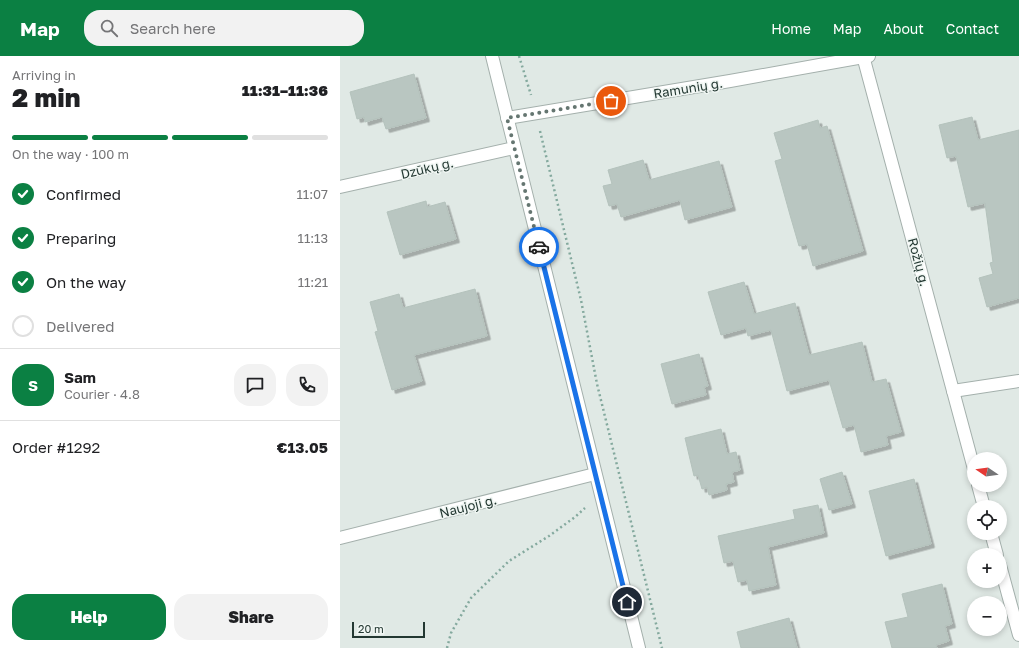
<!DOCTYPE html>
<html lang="en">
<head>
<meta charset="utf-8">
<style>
  :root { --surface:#fff; --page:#f2f2f2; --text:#202124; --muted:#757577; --line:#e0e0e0; --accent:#0b8043 }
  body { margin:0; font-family:"Golos Text",sans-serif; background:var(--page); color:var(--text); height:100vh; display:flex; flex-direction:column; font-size:15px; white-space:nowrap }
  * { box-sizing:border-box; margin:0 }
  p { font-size:13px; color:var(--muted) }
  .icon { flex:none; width:22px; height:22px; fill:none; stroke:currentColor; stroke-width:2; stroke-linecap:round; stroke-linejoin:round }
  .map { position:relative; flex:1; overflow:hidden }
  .panel { display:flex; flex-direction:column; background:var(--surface); width:340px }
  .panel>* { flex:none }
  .needle { width:26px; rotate:283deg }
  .controls { position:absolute; left:627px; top:396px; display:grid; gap:8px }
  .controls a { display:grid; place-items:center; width:40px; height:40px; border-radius:50%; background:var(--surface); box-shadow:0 2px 6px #0003; font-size:20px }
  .scale { position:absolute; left:12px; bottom:10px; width:73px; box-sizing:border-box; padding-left:4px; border:2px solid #233832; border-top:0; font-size:11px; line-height:14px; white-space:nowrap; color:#233832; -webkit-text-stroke:3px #f0f6f3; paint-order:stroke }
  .pin { position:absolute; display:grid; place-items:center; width:34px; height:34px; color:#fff; margin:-17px; border:2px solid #fff; border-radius:50%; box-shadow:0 1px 4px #0007 }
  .courier { position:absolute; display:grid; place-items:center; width:40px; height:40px; margin:-20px; border:3px solid #1a73e8; border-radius:50%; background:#fff; color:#222; box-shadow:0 1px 5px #0007 }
  .head em { font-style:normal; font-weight:800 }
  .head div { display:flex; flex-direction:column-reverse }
  .head { display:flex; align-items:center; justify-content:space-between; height:68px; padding:0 12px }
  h1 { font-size:26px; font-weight:800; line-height:30px }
  .bar { display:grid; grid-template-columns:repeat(4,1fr); gap:6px 4px; align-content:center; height:48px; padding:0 12px }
  .bar i { height:5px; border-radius:3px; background:var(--line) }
  .bar .current { background:var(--accent) }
  .bar p { grid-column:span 4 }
  .line { display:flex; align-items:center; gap:10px; padding:0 12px; border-top:1px solid var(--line) }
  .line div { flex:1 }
  .round { display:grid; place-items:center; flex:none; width:42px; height:42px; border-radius:16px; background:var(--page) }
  ol { padding:0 12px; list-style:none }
  li { display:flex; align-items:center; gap:12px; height:44px }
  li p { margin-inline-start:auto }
  li .icon { padding:4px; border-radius:50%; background:var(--accent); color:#fff; stroke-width:4 }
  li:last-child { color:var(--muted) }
  li i { width:22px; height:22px; border:2px solid var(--line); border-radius:50% }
  .cta { display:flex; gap:8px; margin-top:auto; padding:8px 12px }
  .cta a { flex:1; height:46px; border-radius:16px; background:var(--accent); color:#fff; font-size:16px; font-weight:800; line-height:46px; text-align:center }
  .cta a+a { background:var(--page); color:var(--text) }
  header { display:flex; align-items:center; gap:24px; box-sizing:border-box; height:56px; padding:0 20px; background:var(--accent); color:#fff }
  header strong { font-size:19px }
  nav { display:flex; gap:22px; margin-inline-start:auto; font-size:14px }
  .search { width:280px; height:36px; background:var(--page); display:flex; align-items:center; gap:10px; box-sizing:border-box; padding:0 14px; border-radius:16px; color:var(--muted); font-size:15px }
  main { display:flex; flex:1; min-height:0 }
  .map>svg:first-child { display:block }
</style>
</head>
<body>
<header>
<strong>Map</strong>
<div class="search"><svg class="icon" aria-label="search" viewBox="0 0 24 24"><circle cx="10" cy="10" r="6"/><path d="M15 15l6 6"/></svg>Search here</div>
<nav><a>Home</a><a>Map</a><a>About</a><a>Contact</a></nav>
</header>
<main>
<section class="panel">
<div class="head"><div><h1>2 min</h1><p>Arriving in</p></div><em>11:31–11:36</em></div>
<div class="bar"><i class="current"></i><i class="current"></i><i class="current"></i><i></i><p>On the way · 100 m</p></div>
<ol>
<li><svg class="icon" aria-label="check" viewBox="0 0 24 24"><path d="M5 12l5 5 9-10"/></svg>Confirmed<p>11:07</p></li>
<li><svg class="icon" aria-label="check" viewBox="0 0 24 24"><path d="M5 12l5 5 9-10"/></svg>Preparing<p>11:13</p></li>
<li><svg class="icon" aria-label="check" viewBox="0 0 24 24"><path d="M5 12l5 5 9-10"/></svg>On the way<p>11:21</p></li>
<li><i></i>Delivered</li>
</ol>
<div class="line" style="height:72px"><b class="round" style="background:var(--accent);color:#fff">S</b><div><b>Sam</b><p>Courier · 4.8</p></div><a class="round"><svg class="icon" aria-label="chat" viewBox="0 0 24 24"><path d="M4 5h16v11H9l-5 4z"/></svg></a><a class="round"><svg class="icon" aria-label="phone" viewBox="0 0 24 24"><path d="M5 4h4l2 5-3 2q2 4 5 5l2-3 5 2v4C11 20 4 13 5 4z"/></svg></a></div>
<div class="line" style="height:52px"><div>Order #1292</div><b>€13.05</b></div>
<div class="cta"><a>Help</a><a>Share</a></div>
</section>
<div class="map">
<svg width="679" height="592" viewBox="0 0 679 592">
  <defs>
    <filter id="shadow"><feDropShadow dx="3.5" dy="3.5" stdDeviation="0" flood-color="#0004"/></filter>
  </defs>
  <rect width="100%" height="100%" fill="#e0e9e5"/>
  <g fill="#b9c6c1" stroke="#b4c2bc" filter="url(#shadow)">
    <polygon points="74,18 86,62 46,73 42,61 25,66 24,61 17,63 10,36"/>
    <polygon points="632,61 638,84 679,74 679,242 647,251 639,222 653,218 650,207 653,206 645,147 628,151 616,100 607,102 599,69"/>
    <polygon points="478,64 480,72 487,70 523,195 473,210 467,188 459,190 450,159 435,105 442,103 434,77"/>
    <polygon points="303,104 309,124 379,105 392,151 345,164 340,144 281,161 277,148 269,150 263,130 272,128 268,114"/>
    <polygon points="86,145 87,151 105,146 116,183 60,199 47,156"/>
    <polygon points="404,226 414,258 455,247 469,299 522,286 532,326 546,323 561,376 546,380 548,389 521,396 514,369 503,372 489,324 447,335 431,274 408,280 406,272 381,279 368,236"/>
    <polygon points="135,233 147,280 74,299 82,325 52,334 35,276 38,275 30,246 59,238 63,252"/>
    <polygon points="359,298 368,330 364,331 366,339 332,348 321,308"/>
    <polygon points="381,373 387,398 396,396 400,414 392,416 394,426 386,428 387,434 369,439 367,431 362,433 358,419 354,420 345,382"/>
    <polygon points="502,416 512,448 489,454 480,423"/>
    <polygon points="574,423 591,488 546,500 529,435"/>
    <polygon points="478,449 484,477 428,491 436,529 409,535 407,524 398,526 393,505 384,507 378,480 455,463 453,454"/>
    <polygon points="602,528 612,568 605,570 609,585 596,589 597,592 552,592 545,566 568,561 562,538"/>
    <polygon points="449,562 457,592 401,592 397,576"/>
  </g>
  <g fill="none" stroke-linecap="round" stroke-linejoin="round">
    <g stroke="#a4b0ac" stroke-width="14">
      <g id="minor">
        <polyline points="152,0 299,592"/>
        <polyline points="523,0 634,413"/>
        <polyline points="167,62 390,25 529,0"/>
        <polyline points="0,131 174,92"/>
        <polyline points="613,335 679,325"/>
        <polyline points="638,429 644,451"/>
        <polyline points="651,477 657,499"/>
        <polyline points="0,482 255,418"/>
        <polyline points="660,509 679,579"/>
      </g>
    </g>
    <g stroke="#84a99e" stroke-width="2.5" stroke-dasharray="2 3" stroke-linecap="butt">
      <polyline points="179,0 191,39"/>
      <polyline points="200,75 241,244 257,328 322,592"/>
      <polyline points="107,592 111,577 131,542 169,505 209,480 235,461 245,452"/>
    </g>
    <use href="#minor" stroke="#fff" stroke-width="12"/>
  </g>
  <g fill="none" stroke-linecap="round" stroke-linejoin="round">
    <polyline stroke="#657671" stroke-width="4" stroke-dasharray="0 7.2" points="199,191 167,62 271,45"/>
    <polyline stroke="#1a73e8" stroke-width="5" points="199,191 287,546"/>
  </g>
  <g text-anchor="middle" stroke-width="3" stroke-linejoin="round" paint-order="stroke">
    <g font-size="13" fill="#233832" stroke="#f0f6f3">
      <text transform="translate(348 32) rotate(-9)" y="5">Ramunių g.</text>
      <text transform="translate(87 112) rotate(-13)" y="5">Dzūkų g.</text>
      <text transform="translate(579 206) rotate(75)" y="5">Rožių g.</text>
      <text transform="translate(128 450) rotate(-14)" y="5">Naujoji g.</text>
    </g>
  </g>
</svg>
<div class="controls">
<a><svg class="needle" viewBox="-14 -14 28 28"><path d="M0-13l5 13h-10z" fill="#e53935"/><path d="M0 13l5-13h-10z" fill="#757577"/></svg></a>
<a><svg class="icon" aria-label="locate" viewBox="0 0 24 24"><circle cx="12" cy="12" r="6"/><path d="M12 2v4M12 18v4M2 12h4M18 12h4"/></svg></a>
<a>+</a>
<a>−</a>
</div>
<div class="scale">20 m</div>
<div class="pin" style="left:271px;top:45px;background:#ea580c"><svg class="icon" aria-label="bag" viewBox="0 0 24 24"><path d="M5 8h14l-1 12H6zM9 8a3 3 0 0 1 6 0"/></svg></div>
<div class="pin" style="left:287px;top:546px;background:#1f2937"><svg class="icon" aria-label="home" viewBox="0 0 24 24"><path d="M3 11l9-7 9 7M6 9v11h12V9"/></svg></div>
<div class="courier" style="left:199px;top:191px"><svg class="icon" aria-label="car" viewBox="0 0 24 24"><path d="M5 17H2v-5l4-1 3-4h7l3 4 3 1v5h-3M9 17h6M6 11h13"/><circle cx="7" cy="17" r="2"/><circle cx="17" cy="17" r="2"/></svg></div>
</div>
</main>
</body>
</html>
